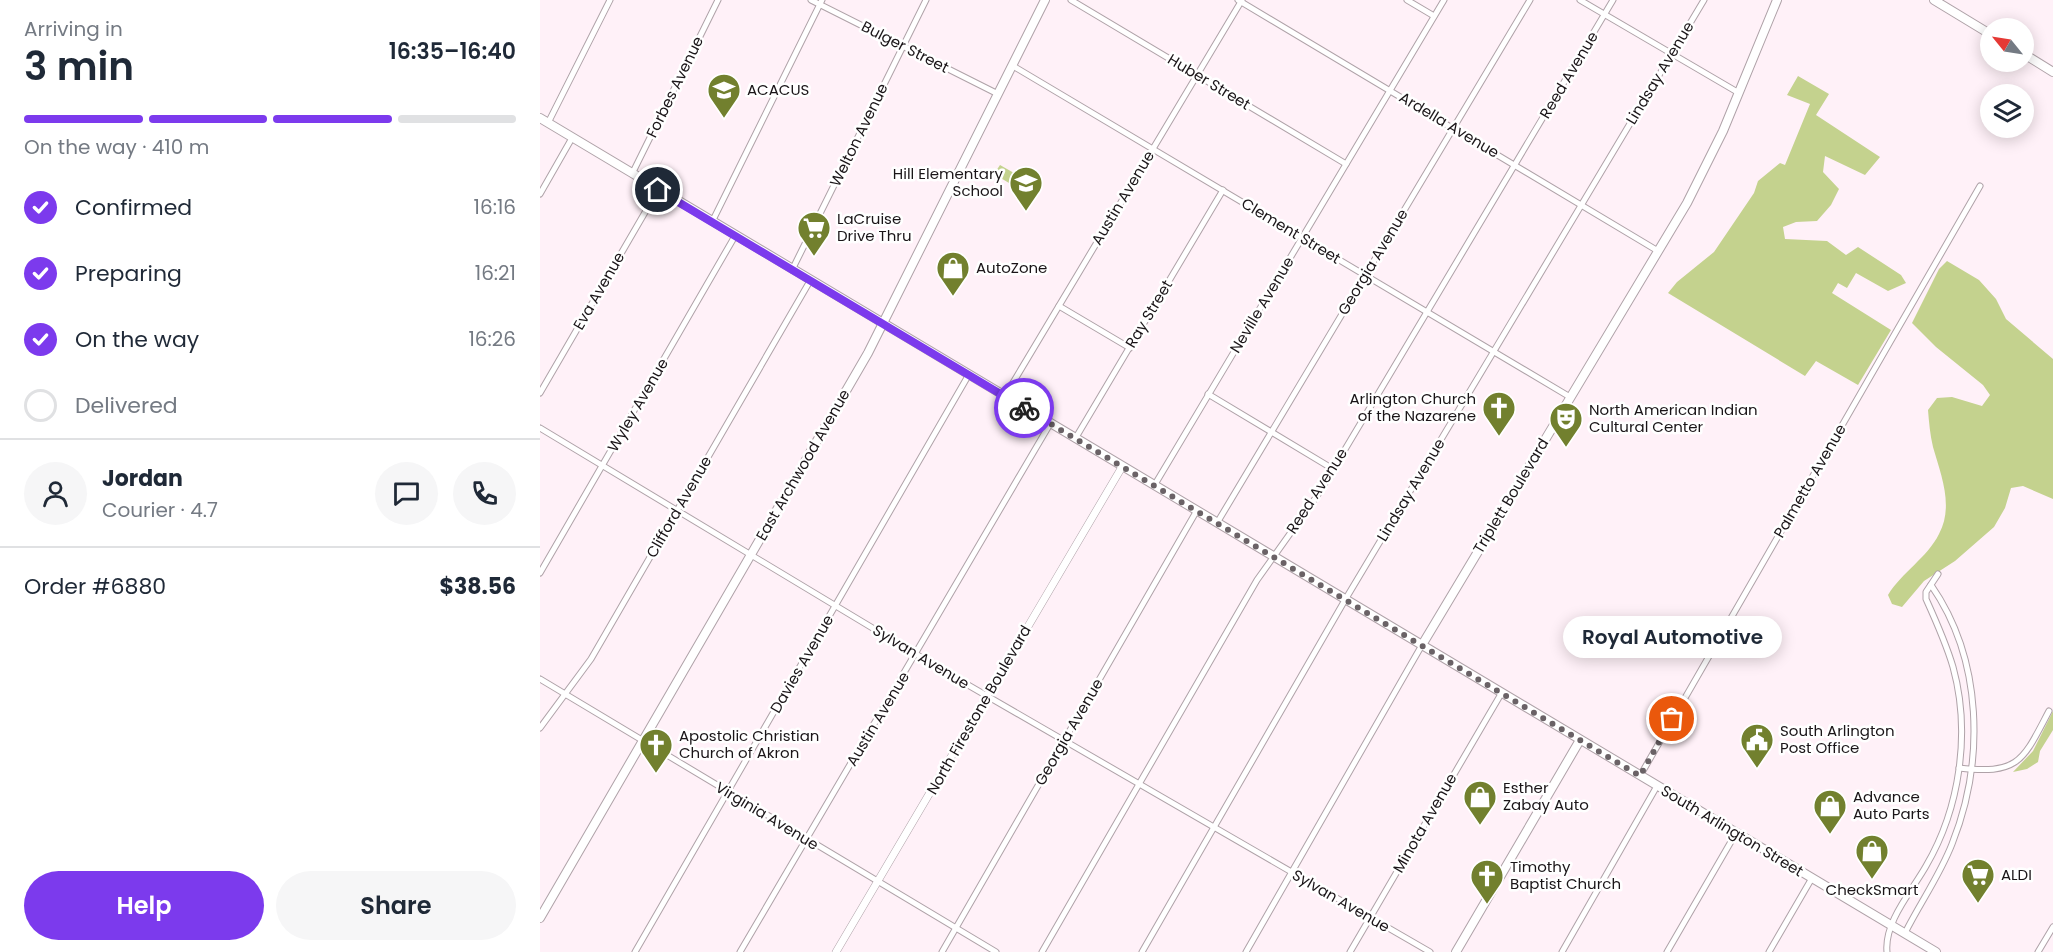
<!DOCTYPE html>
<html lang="en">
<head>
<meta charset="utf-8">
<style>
  :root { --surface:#fff; --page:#f6f6f7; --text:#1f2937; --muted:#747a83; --line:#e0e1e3; --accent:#7c3aed }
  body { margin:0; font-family:Poppins,sans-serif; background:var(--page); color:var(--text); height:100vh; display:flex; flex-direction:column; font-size:22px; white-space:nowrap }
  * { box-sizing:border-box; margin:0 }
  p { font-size:20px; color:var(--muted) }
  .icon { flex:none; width:33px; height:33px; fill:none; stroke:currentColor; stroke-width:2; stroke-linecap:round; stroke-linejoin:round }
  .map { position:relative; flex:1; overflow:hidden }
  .details { display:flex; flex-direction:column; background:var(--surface); width:540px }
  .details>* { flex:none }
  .needle { width:39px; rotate:300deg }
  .buttons { position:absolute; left:1440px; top:18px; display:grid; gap:12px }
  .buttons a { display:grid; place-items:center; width:54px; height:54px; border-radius:50%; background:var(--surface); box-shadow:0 3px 15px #0003; font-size:30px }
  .pin { position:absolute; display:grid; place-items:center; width:51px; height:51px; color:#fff; margin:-26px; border:3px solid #fff; border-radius:50%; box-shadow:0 2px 6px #0007 }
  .courier { position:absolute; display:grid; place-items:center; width:60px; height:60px; margin:-30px; border:4px solid #7c3aed; border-radius:50%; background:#fff; color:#222; box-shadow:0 2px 8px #0007 }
  .bubble { position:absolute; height:42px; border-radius:21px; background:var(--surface); box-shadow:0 3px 15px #0003; font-size:20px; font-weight:600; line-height:42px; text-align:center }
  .summary em { font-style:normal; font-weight:600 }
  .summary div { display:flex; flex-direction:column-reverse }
  .summary { display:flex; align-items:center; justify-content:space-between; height:102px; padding:0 24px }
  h1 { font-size:39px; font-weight:600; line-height:45px }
  .bar { display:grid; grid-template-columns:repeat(4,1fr); gap:9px 6px; align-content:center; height:72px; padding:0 24px }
  .bar i { height:8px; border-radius:4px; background:var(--line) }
  .bar .current { background:var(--accent) }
  .bar p { grid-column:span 4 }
  .line { display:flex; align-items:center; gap:15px; padding:0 24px; border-top:2px solid var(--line) }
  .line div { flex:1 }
  .round { display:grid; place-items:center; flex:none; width:63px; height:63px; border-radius:32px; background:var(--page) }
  ol { padding:0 24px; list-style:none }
  li { display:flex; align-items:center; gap:18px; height:66px }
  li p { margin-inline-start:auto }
  li .icon { padding:6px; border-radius:50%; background:var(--accent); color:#fff; stroke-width:4 }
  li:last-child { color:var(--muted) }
  li i { width:33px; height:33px; border:3px solid var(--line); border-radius:50% }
  .button { display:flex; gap:12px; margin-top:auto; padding:12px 24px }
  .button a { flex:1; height:69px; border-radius:36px; background:var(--accent); color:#fff; font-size:24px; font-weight:600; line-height:69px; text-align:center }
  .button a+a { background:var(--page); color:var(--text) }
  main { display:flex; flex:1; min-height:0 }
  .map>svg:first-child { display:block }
</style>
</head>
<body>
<main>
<section class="details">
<div class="summary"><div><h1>3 min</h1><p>Arriving in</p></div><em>16:35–16:40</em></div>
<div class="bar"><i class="current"></i><i class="current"></i><i class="current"></i><i></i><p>On the way · 410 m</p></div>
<ol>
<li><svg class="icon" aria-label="check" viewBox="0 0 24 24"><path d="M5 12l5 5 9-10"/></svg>Confirmed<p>16:16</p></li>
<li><svg class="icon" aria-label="check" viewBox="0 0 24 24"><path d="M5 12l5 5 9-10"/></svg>Preparing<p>16:21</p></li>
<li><svg class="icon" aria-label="check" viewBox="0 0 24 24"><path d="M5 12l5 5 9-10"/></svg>On the way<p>16:26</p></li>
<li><i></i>Delivered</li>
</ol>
<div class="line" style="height:108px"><a class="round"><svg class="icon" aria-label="person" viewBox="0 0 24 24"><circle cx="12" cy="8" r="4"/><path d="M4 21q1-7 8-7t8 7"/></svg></a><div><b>Jordan</b><p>Courier · 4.7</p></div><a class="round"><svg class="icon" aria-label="chat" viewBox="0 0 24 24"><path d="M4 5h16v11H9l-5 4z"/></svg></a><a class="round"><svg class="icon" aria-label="phone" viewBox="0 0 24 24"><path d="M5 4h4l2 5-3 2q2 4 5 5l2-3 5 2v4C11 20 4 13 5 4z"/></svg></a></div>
<div class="line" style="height:78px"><div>Order #6880</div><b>$38.56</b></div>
<div class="button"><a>Help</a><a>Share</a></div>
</section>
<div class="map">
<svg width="1513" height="952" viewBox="0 0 1513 952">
  <rect width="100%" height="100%" fill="#fff1f8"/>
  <g fill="#c4d28e">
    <polygon points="1258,76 1289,94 1276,115 1340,157 1325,175 1285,156 1283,172 1299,189 1291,205 1277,221 1256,222 1243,227 1245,239 1287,241 1306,255 1318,247 1361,275 1366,283 1348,291 1316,273 1307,288 1298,283 1292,293 1351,330 1318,385 1276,361 1265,376 1128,293 1137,282 1174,252 1214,193 1218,181 1240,163 1245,165 1270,104 1247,95"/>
    <polygon points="460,165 474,173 469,183 454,174"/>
    <path d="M 1407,261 L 1439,280 L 1456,299 L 1466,319 L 1513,359 L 1513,499 L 1483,486 L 1471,488 L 1465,508 L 1454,527 L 1415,561 L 1384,581 L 1362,607 L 1352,604 L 1348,595 C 1362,572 1387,558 1399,534 C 1414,506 1401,475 1393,447 C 1390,435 1389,422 1388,410 L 1397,398 L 1412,397 L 1442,406 L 1450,395 L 1443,385 L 1396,347 L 1372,323 L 1399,269 Z"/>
    <polygon points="1513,711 1513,730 1500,751 1498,762 1487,769 1473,772 1493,751"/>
  </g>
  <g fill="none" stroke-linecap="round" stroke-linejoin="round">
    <g stroke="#afa2a8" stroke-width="7">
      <g id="minor">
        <polyline points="271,0 458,94"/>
        <polyline points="531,0 806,164"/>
        <polyline points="698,0 1118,251"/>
        <polyline points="867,0 894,16"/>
        <polyline points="1040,0 1199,93"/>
        <polyline points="473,66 1030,397"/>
        <polyline points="8,123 70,0"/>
        <polyline points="92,174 178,0"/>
        <polyline points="0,194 32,138"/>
        <polyline points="172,222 282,0"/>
        <polyline points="252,270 386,0"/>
        <polyline points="519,306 590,348"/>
        <polyline points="0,393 118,190"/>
        <polyline points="668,394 793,469"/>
        <polyline points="465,396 702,0"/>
        <polyline points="0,428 409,674 890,952"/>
        <polyline points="535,439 683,190"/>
        <polyline points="614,486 904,0"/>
        <polyline points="677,523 990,0"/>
        <polyline points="0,573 195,236"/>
        <polyline points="0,679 456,952"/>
        <polyline points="0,728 51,659 270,281"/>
        <path d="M 1419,768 C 1480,775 1483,760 1509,711"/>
        <polyline points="1100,776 1440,186"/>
        <path d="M 1365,933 C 1380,903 1400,875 1412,844 C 1445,761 1443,660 1391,585"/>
        <polyline points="95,952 428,376"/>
        <polyline points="200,952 510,424"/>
        <polyline points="402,952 656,512"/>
        <polyline points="502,952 717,580 779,493 1073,0"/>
        <polyline points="602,952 805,600 1164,0"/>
        <polyline points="706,952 882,645"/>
        <polyline points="810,952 961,694"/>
        <polyline points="1022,952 1117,786"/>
        <polyline points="1127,952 1196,833"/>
        <polyline points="1229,952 1272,878"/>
        <path d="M 1347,952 C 1344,922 1372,891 1386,866 C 1420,808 1431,732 1413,667 C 1406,643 1396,621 1386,599 L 1386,592 L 1398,574"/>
        <polyline points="1498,952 1513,927"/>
      </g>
    </g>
    <g stroke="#afa2a8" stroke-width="8">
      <polyline id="tertiary" points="296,952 582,467"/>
    </g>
    <g stroke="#afa2a8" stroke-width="10">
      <g id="secondary">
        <polyline points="1394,0 1450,34"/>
        <polyline points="1484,54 1513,72"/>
        <polyline points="0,118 1396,952"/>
        <polyline points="882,645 1147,203 1183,131 1237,0"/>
        <polyline points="0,918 328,353 505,0"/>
        <polyline points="916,952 1040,740"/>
      </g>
    </g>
    <use href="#minor" stroke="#fff" stroke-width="5"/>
    <use href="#tertiary" stroke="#fff" stroke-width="7"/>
    <use href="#secondary" stroke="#fff" stroke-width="8"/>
  </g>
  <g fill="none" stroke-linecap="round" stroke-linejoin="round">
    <polyline stroke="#6a6266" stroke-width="6" stroke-dasharray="0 10.8" points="484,408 1100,776 1132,719"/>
    <polyline stroke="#7c3aed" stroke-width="8" points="118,190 484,408"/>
  </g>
  <defs>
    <g id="school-pin" transform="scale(1.725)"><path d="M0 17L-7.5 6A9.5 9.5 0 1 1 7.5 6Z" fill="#72802e" stroke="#fff"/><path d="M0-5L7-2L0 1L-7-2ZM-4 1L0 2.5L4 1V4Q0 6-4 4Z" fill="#fff"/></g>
    <g id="supermarket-pin" transform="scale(1.725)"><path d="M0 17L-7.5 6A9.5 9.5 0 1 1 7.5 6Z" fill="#72802e" stroke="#fff"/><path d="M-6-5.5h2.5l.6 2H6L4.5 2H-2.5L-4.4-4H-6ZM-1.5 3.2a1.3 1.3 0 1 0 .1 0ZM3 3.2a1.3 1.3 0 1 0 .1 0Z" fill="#fff"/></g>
    <g id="shop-pin" transform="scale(1.725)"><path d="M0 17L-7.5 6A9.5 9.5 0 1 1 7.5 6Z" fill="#72802e" stroke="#fff"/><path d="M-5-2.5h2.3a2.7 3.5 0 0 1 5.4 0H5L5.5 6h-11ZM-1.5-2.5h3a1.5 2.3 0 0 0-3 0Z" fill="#fff"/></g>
    <g id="church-pin" transform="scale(1.725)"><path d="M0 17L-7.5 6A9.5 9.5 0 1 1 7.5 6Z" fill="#72802e" stroke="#fff"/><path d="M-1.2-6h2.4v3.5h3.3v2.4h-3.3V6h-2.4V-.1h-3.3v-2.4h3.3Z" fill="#fff"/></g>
    <g id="theatre-pin" transform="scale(1.725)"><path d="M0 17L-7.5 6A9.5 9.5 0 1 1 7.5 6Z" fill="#72802e" stroke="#fff"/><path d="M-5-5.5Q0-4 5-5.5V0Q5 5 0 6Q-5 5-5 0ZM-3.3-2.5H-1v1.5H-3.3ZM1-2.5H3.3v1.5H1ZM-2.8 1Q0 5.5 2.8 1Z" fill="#fff"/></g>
    <g id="civic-pin" transform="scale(1.725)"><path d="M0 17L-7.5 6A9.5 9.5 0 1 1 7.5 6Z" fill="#72802e" stroke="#fff"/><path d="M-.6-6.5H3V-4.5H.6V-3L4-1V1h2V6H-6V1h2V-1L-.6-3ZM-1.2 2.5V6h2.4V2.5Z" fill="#fff"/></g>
  </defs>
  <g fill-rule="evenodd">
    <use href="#school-pin" x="184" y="90"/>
    <use href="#school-pin" x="486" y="183"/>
    <use href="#supermarket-pin" x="274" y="228"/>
    <use href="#shop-pin" x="413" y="268"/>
    <use href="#church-pin" x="959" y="408"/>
    <use href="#theatre-pin" x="1026" y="419"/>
    <use href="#civic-pin" x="1217" y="740"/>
    <use href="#church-pin" x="116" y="745"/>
    <use href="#shop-pin" x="940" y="797"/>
    <use href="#shop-pin" x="1290" y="806"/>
    <use href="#shop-pin" x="1332" y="851"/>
    <use href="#supermarket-pin" x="1438" y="875"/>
    <use href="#church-pin" x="947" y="876"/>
  </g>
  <g text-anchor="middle" stroke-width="5" stroke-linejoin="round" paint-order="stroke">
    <g font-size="15" fill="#1a1518" stroke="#fff">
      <text transform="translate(365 47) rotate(27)" y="5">Bulger Street</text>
      <text transform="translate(1120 73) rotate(-59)" y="5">Lindsay Avenue</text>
      <text transform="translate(1029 75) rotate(-59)" y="5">Reed Avenue</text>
      <text transform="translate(669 82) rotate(31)" y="5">Huber Street</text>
      <text transform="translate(135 87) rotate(-64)" y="5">Forbes Avenue</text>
      <text transform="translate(909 125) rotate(31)" y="5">Ardella Avenue</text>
      <text transform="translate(319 135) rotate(-64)" y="5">Welton Avenue</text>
      <text transform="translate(583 198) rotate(-59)" y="5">Austin Avenue</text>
      <text transform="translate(751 231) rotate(31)" y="5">Clement Street</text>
      <text transform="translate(833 262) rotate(-59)" y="5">Georgia Avenue</text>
      <text transform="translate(59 291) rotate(-60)" y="5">Eva Avenue</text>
      <text transform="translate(722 305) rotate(-59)" y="5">Neville Avenue</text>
      <text transform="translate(609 314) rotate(-59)" y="5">Ray Street</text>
      <text transform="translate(98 405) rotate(-60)" y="5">Wyley Avenue</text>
      <text transform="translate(263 465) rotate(-60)" y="5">East Archwood Avenue</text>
      <text transform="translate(1270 481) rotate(-60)" y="5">Palmetto Avenue</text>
      <text transform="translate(871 490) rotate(-59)" y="5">Lindsay Avenue</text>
      <text transform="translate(777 491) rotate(-57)" y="5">Reed Avenue</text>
      <text transform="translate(971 496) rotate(-59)" y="5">Triplett Boulevard</text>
      <text transform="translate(139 507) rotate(-60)" y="5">Clifford Avenue</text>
      <text transform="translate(381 657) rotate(31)" y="5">Sylvan Avenue</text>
      <text transform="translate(262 664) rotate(-60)" y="5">Davies Avenue</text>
      <text transform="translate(439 710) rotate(-60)" y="5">North Firestone Boulevard</text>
      <text transform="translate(338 719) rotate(-59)" y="5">Austin Avenue</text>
      <text transform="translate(529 732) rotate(-60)" y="5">Georgia Avenue</text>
      <text transform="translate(227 816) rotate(31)" y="5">Virginia Avenue</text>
      <text transform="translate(885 823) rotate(-60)" y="5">Minota Avenue</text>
      <text transform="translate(1192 831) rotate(31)" y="5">South Arlington Street</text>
      <text transform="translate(801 901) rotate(30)" y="5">Sylvan Avenue</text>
    </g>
    <g font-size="15" fill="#1a1518" stroke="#fff" text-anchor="start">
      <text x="207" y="95">ACACUS</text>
      <text x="463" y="179" text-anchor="end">Hill Elementary<tspan x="463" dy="17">School</tspan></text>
      <text x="297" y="224">LaCruise<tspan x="297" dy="17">Drive Thru</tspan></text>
      <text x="436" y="273">AutoZone</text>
      <text x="936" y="404" text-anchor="end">Arlington Church<tspan x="936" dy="17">of the Nazarene</tspan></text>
      <text x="1049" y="415">North American Indian<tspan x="1049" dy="17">Cultural Center</tspan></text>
      <text x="1240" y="736">South Arlington<tspan x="1240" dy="17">Post Office</tspan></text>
      <text x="139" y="741">Apostolic Christian<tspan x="139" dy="17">Church of Akron</tspan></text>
      <text x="963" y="793">Esther<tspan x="963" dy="17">Zabay Auto</tspan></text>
      <text x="1313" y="802">Advance<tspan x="1313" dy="17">Auto Parts</tspan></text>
      <text x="970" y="872">Timothy<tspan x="970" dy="17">Baptist Church</tspan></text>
      <text x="1461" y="880">ALDI</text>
      <text x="1332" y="895" text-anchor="middle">CheckSmart</text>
    </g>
  </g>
</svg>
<div class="buttons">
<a><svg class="needle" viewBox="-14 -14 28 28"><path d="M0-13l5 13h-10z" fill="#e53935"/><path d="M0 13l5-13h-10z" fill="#747a83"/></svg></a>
<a><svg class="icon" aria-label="layers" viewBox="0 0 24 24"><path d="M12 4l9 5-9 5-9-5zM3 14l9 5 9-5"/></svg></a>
</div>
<div class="pin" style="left:1132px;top:719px;background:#ea580c"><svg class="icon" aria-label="bag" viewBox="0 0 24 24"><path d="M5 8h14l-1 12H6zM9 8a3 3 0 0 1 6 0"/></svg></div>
<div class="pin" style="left:118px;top:190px;background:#1f2937"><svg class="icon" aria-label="home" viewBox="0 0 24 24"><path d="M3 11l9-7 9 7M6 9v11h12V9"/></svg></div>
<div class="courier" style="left:484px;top:408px"><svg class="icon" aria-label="bike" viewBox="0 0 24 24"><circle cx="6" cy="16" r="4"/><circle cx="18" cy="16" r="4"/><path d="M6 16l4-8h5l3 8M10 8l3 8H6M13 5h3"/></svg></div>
<div class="bubble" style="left:1023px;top:616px;width:219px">Royal Automotive</div>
</div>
</main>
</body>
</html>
